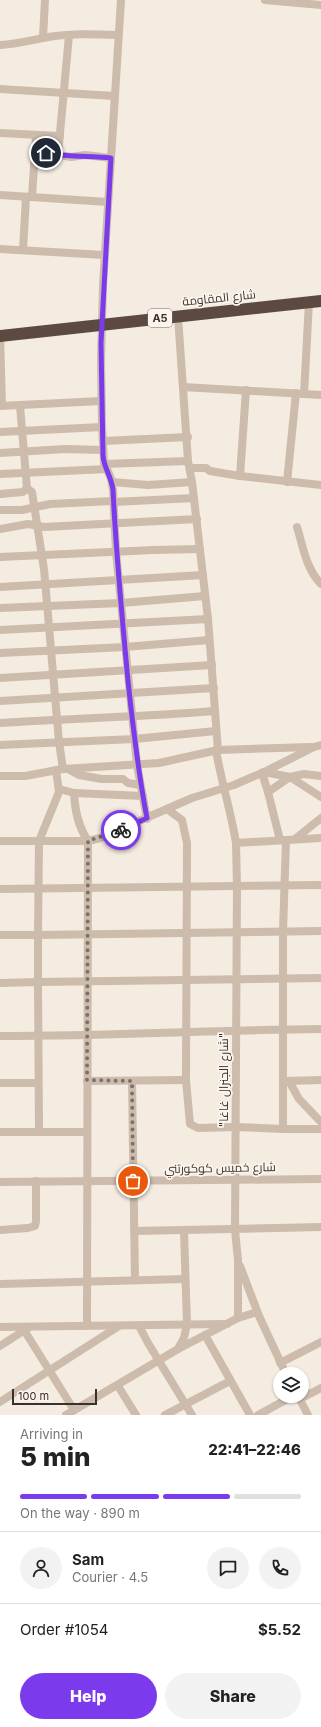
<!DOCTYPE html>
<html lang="en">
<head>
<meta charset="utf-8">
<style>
  :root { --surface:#fff; --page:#f2f2f2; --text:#222; --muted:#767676; --line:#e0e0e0; --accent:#7c3aed }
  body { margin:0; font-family:Inter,Cairo,sans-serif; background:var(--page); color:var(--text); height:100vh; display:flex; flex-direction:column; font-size:15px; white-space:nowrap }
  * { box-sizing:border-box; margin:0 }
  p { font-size:13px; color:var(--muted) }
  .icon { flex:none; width:22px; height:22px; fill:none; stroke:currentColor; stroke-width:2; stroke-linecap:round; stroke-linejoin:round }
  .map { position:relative; height:1415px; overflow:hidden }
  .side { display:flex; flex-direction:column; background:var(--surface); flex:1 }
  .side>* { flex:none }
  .buttons { position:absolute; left:273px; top:1367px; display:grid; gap:8px }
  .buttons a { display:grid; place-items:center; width:36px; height:36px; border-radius:50%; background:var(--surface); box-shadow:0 1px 3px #0004; font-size:20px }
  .scale { position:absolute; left:12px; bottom:10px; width:85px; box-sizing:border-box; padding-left:4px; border:2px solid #3b302b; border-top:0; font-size:11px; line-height:14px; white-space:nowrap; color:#3b302b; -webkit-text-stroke:3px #fbf5ee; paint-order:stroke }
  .pin { position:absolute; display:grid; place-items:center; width:34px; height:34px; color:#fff; margin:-17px; border:2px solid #fff; border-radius:50%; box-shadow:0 1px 4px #0007 }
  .courier { position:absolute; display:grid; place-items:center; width:40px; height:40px; margin:-20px; border:3px solid #7c3aed; border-radius:50%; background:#fff; color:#222; box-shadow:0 1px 5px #0007 }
  .overview em { font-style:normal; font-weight:800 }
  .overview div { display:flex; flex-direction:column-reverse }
  .overview { display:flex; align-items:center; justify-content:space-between; height:68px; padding:0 20px }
  h1 { font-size:26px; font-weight:800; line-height:30px }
  .bar { display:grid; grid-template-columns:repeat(4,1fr); gap:6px 4px; align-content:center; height:48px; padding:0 20px }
  .bar i { height:5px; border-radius:3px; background:var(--line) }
  .bar .selected { background:var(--accent) }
  .bar p { grid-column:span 4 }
  .line { display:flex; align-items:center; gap:10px; padding:0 20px; border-top:1px solid var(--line) }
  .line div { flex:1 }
  .round { display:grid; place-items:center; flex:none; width:42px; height:42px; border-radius:21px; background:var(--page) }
  .action { display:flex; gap:8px; margin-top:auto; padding:8px 20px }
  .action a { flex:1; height:46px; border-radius:24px; background:var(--accent); color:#fff; font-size:16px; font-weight:800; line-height:46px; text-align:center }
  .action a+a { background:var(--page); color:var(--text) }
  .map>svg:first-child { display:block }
</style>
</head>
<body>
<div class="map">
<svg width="321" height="1415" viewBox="0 0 321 1415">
  <rect width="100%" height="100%" fill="#f4ebe1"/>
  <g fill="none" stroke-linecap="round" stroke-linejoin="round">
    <g stroke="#cdbbac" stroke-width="8">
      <polyline points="121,0 103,285 101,361 102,427 104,461 111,479 113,490 116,552 137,765 147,819"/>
      <polyline points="265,0 321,5"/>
      <polyline points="43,38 45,0"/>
      <path d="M 0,45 C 15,44 28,41 43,38 C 68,33 93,34 118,35"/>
      <polyline points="0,89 114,96"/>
      <polyline points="0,133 60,136"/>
      <polyline points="35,151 71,157 85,155 111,158"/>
      <polyline points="58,155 69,35"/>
      <polyline points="0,195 108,202"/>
      <polyline points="32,197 36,136"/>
      <polyline points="0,249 104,255"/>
      <polyline points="23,250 26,197"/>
      <polyline points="0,335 2,406"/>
      <polyline points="183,387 321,395"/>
      <polyline points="304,394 309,302"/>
      <polyline points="0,406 101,401"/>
      <polyline points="20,406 27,488 32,492 44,569 59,742 63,769"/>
      <polyline points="0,432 102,427"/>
      <polyline points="103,441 188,437"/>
      <polyline points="0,453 65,449 103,450"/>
      <polyline points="104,464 188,461"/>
      <polyline points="190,468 206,468 210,471 240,476 321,485"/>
      <polyline points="0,474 107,469"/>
      <polyline points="240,476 246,390"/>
      <polyline points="112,482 148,485 192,482"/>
      <polyline points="287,482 296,393"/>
      <polyline points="0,494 23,492 27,488"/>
      <polyline points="113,502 194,498"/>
      <polyline points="0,510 22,510 50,504 113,501"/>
      <path d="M 297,527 C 303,546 306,569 321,584"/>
      <polyline points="0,529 28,524 44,527 197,519"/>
      <polyline points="0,557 154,550 200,549"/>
      <polyline points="0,587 203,575"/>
      <polyline points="0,608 121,603 205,596"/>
      <polyline points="0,630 208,619"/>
      <polyline points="0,653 125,647 209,640"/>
      <polyline points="0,678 212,665"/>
      <polyline points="0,701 214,688"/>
      <path d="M 0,723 C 72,718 143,717 215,711"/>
      <polyline points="0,745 134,739 216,731"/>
      <path d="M 216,750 C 221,781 231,811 236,843 L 321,838"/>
      <polyline points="218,750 311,747"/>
      <polyline points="68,769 79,775 102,779 123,779 128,783 140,785"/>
      <polyline points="264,772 290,777 304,774 321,776"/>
      <polyline points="262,773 268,792"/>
      <polyline points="0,776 25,776 63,769 159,763 218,750 208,619 192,482 188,461 178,316"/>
      <path d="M 59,789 L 74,793 C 75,811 78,826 88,841 L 87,1326"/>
      <polyline points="74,793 143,796"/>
      <polyline points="167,809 182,820 187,843 186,1080 190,1124 198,1128 236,1127 283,1129 321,1129"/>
      <polyline points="295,839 321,818"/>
      <polyline points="280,840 268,792 290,777 321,797"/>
      <polyline points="0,841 88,841 100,838 192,798 234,785 264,772 314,747 321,745"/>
      <polyline points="236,843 237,887 235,1230 238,1260 238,1318"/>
      <polyline points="0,889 321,885"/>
      <polyline points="321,931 38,935 38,982 321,978"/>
      <polyline points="0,935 38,935 39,841 59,792 56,770"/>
      <polyline points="0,983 38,982 39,1131"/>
      <path d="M 0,1036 C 107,1036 214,1030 321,1029"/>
      <polyline points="87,1081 186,1080"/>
      <polyline points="132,1081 135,1280"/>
      <polyline points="286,1081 321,1080"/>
      <polyline points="289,1081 299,1099 321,1122"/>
      <polyline points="0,1083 38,1083"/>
      <polyline points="283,1129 283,932 286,840"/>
      <polyline points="0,1132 86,1132"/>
      <polyline points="0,1182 321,1179"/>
      <polyline points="0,1230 28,1228 35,1226 36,1221 36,1181"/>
      <polyline points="134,1231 321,1227"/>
      <polyline points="240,1266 259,1316 286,1374"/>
      <polyline points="0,1284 185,1279"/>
      <polyline points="139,1326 148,1343 192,1415"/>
      <polyline points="0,1327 227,1324"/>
      <polyline points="24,1330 74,1410"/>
      <polyline points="205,1335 250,1415"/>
      <polyline points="0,1346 28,1328"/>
      <polyline points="178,1349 184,1338 187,1324 184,1231"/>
      <polyline points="280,1363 321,1342"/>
      <polyline points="118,1386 136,1415"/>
      <polyline points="298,1396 308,1415"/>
      <polyline points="300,1399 321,1388"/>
      <polyline points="0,1402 119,1326"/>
      <polyline points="66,1415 178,1349 238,1318 257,1312"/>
      <polyline points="165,1415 230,1381"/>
      <polyline points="258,1415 293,1396"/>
    </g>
    <polyline stroke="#5c4a42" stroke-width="12" points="0,336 321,301"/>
  </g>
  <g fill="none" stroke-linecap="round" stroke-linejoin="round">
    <polyline stroke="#7c716b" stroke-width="4" stroke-dasharray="0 7.2" points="121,830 88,841 87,1080 132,1081 133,1181"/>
    <path stroke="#7c3aed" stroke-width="5" d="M 46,153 C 68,157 89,156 111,158 L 101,343 L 103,456 C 104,468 112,478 113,490 C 116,554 122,617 128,681 C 133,727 138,773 147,818 L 121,830"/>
  </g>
  <g text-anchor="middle" stroke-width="3.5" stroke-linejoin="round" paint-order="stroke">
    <rect fill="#fbf5ee" stroke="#756b66" stroke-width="1" x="148" y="309" width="24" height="18" rx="3"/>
    <g font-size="11" font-weight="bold" fill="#3b302b">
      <text x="160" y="322">A5</text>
    </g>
    <g font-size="12" fill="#3b302b" stroke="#fbf5ee">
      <text transform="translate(219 298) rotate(-6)" y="4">شارع المقاومة</text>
      <text transform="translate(224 1080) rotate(-90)" y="4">"شارع الجنرال غاغا"</text>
      <text transform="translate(220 1168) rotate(-1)" y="4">شارع خميس كوكورتني</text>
    </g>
  </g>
</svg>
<div class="buttons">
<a><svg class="icon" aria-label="layers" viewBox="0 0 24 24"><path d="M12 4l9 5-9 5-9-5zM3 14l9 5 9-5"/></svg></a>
</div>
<div class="scale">100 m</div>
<div class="pin" style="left:133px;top:1181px;background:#ea580c"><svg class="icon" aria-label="bag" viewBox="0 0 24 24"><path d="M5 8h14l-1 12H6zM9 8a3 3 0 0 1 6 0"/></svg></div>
<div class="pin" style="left:46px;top:153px;background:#1f2937"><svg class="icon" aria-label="home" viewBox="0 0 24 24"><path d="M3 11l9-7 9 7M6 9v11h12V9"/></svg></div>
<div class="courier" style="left:121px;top:830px"><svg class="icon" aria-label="bike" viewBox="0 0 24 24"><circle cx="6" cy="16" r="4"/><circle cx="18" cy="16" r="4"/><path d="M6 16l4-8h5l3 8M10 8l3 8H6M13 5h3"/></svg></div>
</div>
<section class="side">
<div class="overview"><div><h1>5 min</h1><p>Arriving in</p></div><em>22:41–22:46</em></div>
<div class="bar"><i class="selected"></i><i class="selected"></i><i class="selected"></i><i></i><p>On the way · 890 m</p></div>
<div class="line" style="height:72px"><a class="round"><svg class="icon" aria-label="person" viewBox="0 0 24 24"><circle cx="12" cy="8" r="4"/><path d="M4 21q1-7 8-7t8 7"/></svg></a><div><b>Sam</b><p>Courier · 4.5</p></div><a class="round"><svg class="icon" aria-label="chat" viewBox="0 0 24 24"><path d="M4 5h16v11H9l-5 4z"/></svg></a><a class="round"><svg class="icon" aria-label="phone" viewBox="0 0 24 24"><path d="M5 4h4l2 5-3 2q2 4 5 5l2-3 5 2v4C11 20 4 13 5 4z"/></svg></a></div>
<div class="line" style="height:52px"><div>Order #1054</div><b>$5.52</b></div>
<div class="action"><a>Help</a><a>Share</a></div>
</section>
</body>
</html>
